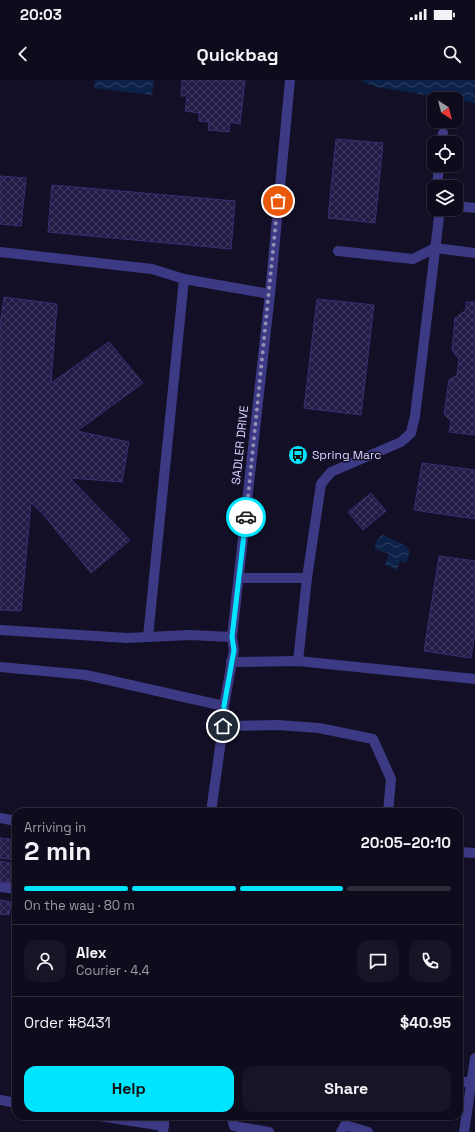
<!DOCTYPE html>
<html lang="en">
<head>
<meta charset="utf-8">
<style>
  :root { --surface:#0e0b1c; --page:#171425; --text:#f1f3f6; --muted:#9b9ba3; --line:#2e2b3b; --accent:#00e5ff }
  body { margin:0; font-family:"Space Grotesk",sans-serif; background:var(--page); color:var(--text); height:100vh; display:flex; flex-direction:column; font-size:15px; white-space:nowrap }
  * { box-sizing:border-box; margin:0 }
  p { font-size:13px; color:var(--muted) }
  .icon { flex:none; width:22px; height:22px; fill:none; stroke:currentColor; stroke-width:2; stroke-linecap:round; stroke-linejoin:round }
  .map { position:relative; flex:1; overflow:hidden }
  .drawer { position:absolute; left:12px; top:728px; width:451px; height:312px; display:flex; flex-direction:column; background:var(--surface); border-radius:12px; box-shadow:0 1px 3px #0004,0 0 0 1px var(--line) }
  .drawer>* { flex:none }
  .needle { width:26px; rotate:144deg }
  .buttons { position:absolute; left:427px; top:12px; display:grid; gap:8px }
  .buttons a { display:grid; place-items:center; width:36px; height:36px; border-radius:8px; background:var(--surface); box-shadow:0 1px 3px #0004,0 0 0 1px var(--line); font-size:20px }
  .pin { position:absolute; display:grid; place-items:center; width:34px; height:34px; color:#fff; margin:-17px; border:2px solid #fff; border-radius:50%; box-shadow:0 1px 4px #0007 }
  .courier { position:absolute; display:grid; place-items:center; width:40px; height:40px; margin:-20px; border:3px solid #00e5ff; border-radius:50%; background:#fff; color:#222; box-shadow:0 1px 5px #0007 }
  .headline em { font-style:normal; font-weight:700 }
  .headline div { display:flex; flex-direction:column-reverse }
  .headline { display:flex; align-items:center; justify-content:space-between; height:68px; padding:0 12px }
  h1 { font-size:26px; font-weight:700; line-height:30px }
  .bar { display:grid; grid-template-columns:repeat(4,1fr); gap:6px 4px; align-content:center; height:48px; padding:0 12px }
  .bar i { height:5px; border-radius:3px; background:var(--line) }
  .bar .current { background:var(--accent) }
  .bar p { grid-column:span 4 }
  .line { display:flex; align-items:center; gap:10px; padding:0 12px; border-top:1px solid var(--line) }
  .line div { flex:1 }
  .round { display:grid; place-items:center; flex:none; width:42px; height:42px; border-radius:12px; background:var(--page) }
  .action { display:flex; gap:8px; margin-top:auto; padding:8px 12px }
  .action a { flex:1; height:46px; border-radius:12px; background:var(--accent); color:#111; font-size:16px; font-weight:700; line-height:46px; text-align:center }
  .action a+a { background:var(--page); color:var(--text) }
  .status { display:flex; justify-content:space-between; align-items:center; height:28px; padding:0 20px; background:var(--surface); direction:ltr }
  .status svg { height:11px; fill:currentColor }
  header { display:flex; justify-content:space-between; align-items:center; height:52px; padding:0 12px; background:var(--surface); font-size:18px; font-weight:700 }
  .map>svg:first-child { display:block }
</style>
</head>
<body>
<div class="status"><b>20:03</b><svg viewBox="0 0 49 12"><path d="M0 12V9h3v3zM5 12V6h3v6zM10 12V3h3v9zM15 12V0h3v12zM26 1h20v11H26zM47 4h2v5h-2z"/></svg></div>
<header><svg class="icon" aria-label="back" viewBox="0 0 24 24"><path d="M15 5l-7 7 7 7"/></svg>Quickbag<svg class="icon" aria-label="search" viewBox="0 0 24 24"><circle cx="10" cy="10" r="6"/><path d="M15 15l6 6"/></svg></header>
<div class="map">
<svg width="475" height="1052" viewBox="0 0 475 1052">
  <defs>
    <pattern id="water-waves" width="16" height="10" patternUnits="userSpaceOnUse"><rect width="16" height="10" fill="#0c2248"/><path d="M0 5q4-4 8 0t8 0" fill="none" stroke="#2f4163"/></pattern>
    <pattern id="building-cross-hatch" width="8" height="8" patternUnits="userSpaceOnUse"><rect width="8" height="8" fill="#241b47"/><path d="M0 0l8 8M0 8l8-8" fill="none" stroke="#433b63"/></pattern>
  </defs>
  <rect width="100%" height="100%" fill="#130f26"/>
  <g fill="url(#water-waves)">
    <polygon points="95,0 154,0 152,15 94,8"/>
    <polygon points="361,0 475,0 475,23 377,7 365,3"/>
    <polygon points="383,455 407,466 410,472 406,483 400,481 397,490 385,485 389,474 374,469 378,458"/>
  </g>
  <g fill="url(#building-cross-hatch)" stroke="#3b2d73">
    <polygon points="182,0 245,0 240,44 230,42 229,52 208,50 209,42 199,41 199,33 185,31 187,16 181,16"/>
    <polygon points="336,59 383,63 375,143 328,138"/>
    <polygon points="0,96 26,98 21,146 0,144"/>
    <polygon points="52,105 235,121 231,169 48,152"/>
    <polygon points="4,217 57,224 51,303 109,262 143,303 77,351 129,362 122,402 70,398 130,460 91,493 42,433 31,423 21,531 0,530 0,245"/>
    <polygon points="317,219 374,225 361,335 304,328"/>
    <polygon points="466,222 475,222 475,355 449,352 451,341 444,334 449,300 457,295 459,279 452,270 455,238 466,230"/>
    <polygon points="422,383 475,390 475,439 414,430"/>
    <polygon points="371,413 386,431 363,450 348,432"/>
    <polygon points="439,476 475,481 475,553 471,578 424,571"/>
    <polygon points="0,758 16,760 16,780 0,778"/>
    <polygon points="0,781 16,784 16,804 0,801"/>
    <polygon points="0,820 11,822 9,835 0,834"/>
  </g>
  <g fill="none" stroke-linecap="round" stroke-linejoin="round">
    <g stroke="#3d3a85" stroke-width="10">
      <polyline points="442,63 443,53"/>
      <polyline points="437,107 439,85"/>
      <polyline points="456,126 475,128"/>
      <polyline points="338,171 413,179 435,168 475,173"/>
      <polyline points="0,172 152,189 184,199"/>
      <polyline points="240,498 307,498 321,404 331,392 401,362 411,353 415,336 440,129"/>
      <polyline points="0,550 127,558 148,557"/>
      <polyline points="232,557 190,555 148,557 184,199 270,214"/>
      <polyline points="298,581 307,498"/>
      <polyline points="231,582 298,581 475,599"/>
      <polyline points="0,587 86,595 224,626"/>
      <polyline points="223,646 278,645 319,648 373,659 391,699 388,732"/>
      <polyline points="211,732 223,646 224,626 234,570 232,557 270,214 290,0"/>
      <polyline points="0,738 16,741"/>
      <polyline points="459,772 475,773"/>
      <polyline points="0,807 16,809"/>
      <polyline points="459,1001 471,1003"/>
      <polyline points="0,1020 16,1023"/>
      <polyline points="99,1036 164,1046"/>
      <polyline points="231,1036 234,1046 269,1052"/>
      <polyline points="163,1052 165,1036"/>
      <polyline points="341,1052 345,1045 368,1052"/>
      <polyline points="464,1052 475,978"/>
    </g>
  </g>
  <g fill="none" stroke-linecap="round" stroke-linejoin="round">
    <polyline stroke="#948fb3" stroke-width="4" stroke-dasharray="0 7.2" points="246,437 278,121"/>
    <polyline stroke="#00e5ff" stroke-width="5" points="223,646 224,626 234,570 232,557 246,437"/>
  </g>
  <defs>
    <g id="bus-disc" transform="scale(1)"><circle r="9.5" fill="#00e5ff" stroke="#130f26"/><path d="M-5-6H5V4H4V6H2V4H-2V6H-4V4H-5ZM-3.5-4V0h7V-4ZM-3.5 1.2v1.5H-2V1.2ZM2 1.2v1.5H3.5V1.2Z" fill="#111"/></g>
  </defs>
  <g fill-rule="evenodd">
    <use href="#bus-disc" x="298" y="375"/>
  </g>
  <g text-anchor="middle" stroke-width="3" stroke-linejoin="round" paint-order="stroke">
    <g font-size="12" fill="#d9d4ff" stroke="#130f26">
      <text transform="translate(240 365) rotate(-84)" y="4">SADLER DRIVE</text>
    </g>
    <g font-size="12" fill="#d9d4ff" stroke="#130f26" text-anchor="start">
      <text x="312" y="379">Spring Marc</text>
    </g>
  </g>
</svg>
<div class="buttons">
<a><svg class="needle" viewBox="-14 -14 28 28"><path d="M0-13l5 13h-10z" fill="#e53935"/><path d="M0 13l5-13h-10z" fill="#9b9ba3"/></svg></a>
<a><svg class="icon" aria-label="locate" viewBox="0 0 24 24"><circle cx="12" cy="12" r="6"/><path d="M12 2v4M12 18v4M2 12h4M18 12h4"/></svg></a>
<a><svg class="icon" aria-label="layers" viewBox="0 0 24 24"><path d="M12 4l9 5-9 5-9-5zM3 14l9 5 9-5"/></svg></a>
</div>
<div class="pin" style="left:278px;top:121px;background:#ea580c"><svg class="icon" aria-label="bag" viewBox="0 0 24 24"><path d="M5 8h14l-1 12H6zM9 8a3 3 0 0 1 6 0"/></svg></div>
<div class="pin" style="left:223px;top:646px;background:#1f2937"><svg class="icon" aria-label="home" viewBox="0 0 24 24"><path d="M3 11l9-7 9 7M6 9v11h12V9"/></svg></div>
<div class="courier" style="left:246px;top:437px"><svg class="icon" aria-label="car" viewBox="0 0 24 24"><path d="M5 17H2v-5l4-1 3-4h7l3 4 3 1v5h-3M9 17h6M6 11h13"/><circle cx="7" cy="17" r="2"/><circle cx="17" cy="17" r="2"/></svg></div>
<section class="drawer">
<div class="headline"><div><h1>2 min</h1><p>Arriving in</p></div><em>20:05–20:10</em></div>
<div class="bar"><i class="current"></i><i class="current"></i><i class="current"></i><i></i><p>On the way · 80 m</p></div>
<div class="line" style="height:72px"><a class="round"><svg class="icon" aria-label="person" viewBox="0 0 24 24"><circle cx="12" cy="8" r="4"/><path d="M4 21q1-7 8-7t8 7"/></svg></a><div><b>Alex</b><p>Courier · 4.4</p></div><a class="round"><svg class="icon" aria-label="chat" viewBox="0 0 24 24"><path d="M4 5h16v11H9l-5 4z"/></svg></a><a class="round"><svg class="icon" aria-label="phone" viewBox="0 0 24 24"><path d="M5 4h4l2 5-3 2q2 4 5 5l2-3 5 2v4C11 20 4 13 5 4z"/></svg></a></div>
<div class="line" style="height:52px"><div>Order #8431</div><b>$40.95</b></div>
<div class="action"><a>Help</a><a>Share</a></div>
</section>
</div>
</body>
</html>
